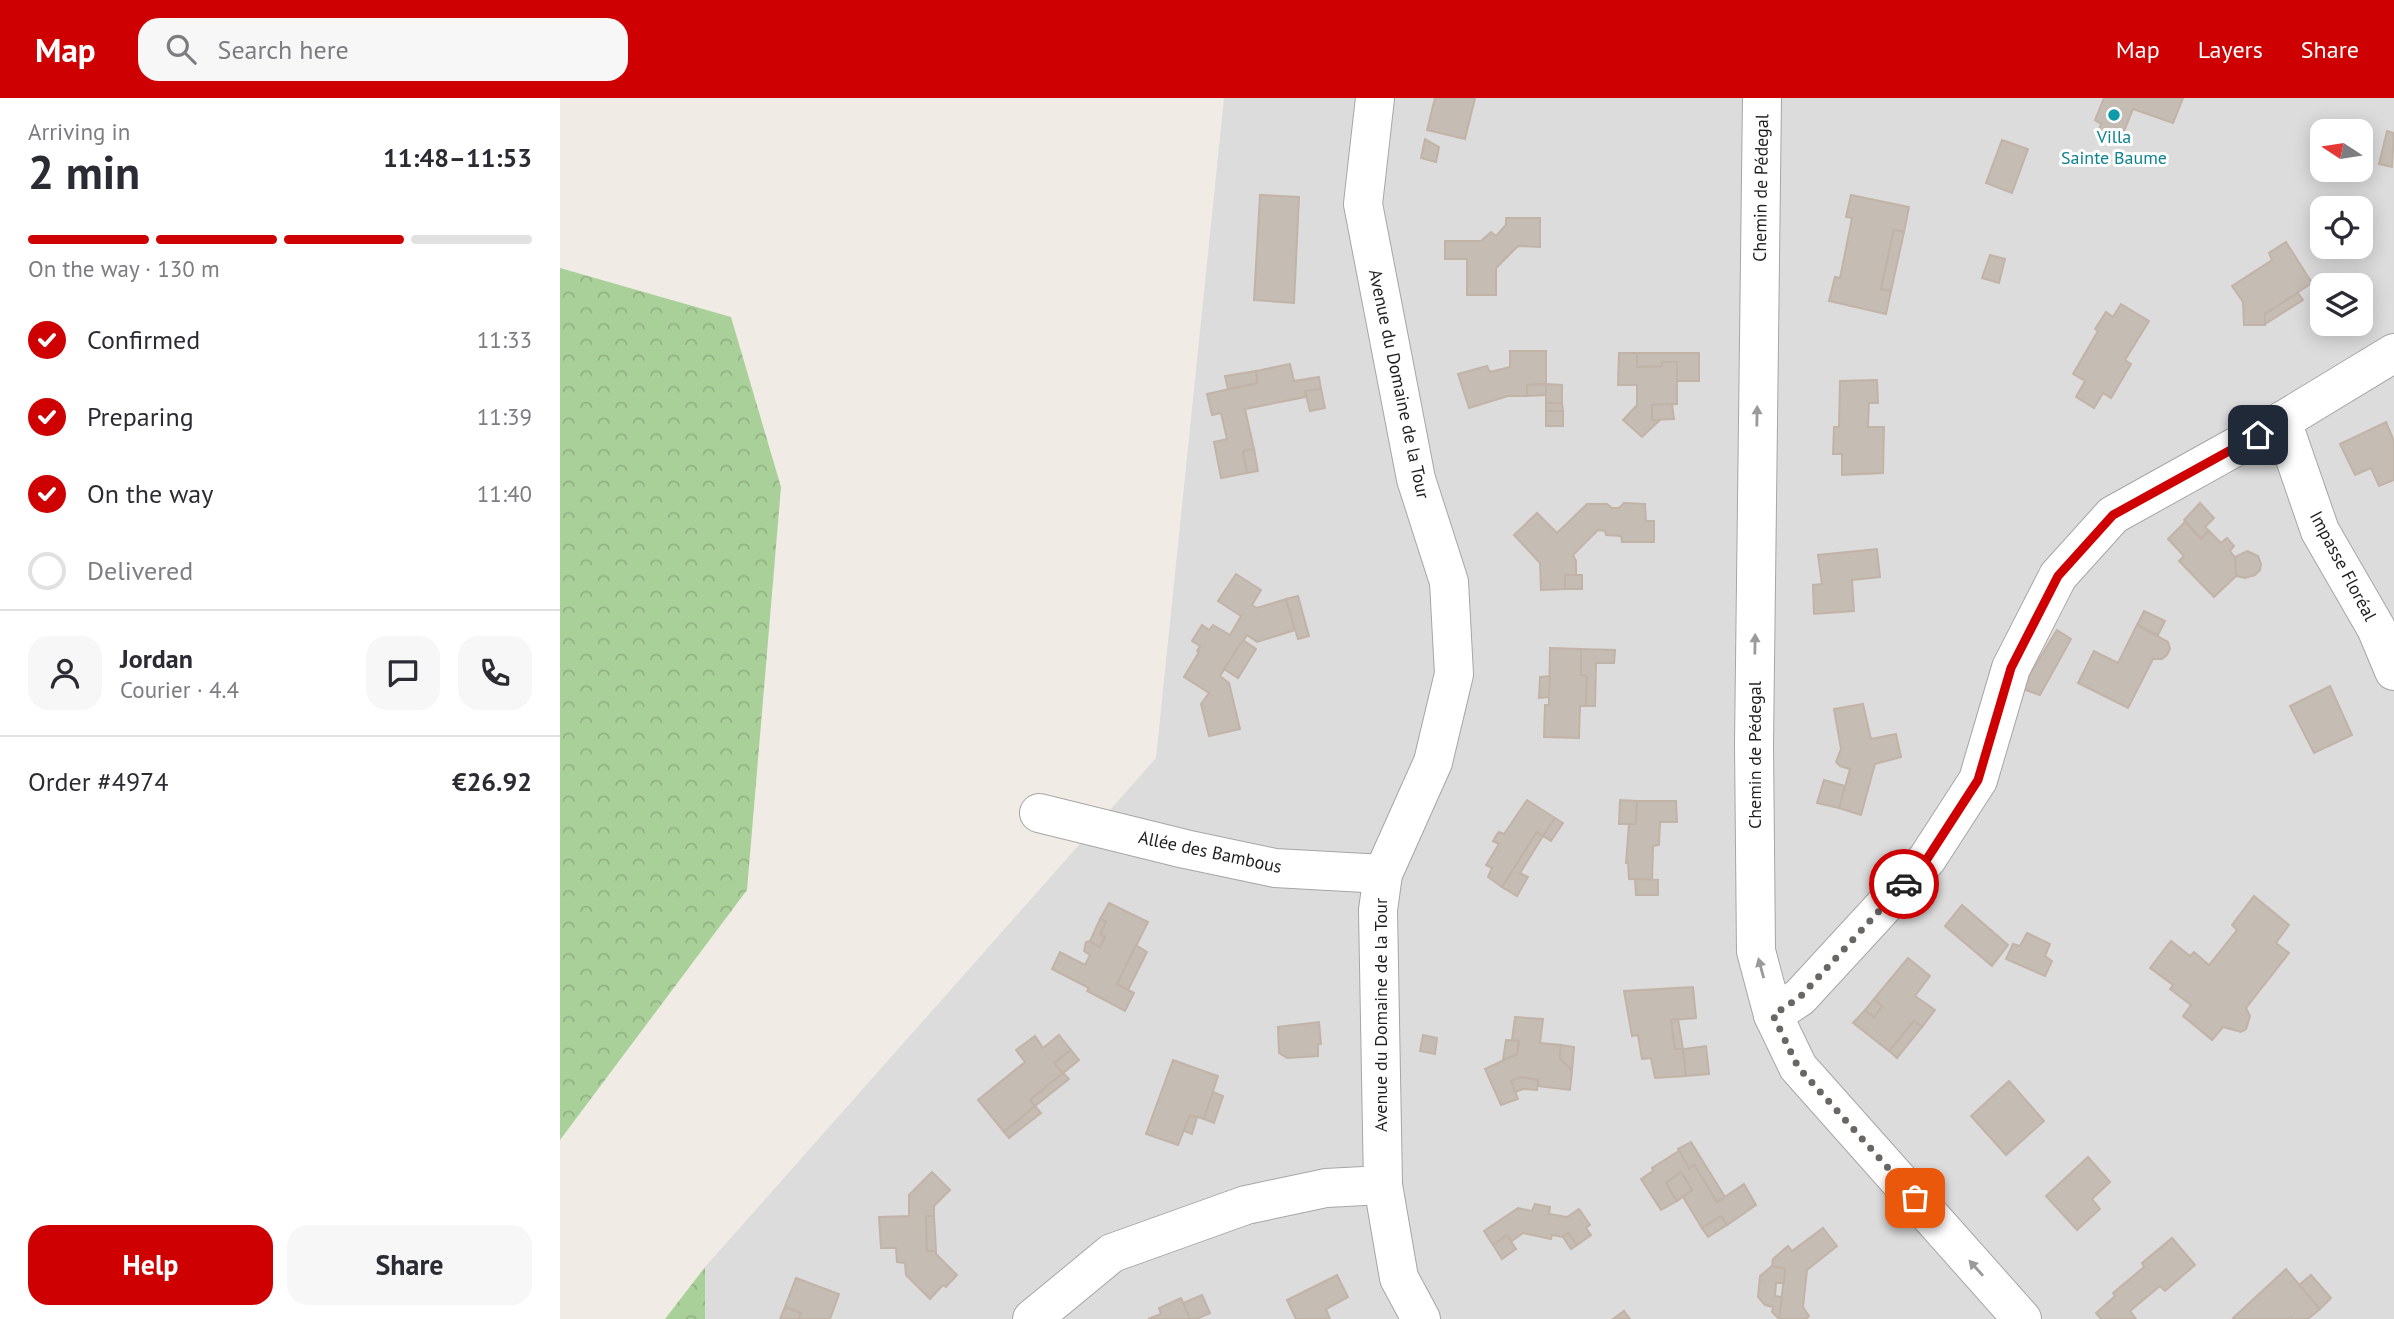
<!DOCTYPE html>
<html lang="en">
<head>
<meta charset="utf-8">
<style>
  :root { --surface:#fff; --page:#f7f7f7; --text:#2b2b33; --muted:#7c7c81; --line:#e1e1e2; --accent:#ce0002 }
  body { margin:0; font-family:"PT Sans",sans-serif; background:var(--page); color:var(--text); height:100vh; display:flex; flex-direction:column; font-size:26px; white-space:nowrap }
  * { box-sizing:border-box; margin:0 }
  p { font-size:23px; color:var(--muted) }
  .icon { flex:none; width:38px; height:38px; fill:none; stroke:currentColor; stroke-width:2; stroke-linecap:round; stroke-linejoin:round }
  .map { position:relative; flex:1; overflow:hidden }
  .panel { display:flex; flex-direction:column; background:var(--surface); width:560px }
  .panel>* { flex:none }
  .needle { width:46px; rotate:282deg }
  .fabs { position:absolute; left:1750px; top:21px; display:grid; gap:14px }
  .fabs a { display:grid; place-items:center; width:63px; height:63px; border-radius:14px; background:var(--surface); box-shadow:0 4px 18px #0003; font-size:35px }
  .pin { position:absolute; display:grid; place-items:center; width:60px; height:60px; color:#fff; margin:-30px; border-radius:14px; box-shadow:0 4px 10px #0006 }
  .courier { position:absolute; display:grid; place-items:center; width:70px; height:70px; margin:-35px; border:5px solid #ce0002; border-radius:50%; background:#fff; color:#222; box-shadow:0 2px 9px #0007 }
  .headline em { font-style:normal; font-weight:700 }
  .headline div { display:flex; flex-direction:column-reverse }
  .headline { display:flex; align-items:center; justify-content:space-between; height:119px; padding:0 28px }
  h1 { font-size:46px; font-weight:700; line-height:52px }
  .bar { display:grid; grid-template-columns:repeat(4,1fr); gap:10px 7px; align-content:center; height:84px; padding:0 28px }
  .bar i { height:9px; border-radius:5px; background:var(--line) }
  .bar .current { background:var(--accent) }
  .bar p { grid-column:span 4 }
  .line { display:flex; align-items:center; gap:18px; padding:0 28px; border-top:2px solid var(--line) }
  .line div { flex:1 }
  .round { display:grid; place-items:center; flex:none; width:74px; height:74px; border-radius:21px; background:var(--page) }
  ol { padding:0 28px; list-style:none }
  li { display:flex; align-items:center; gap:21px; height:77px }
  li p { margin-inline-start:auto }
  li .icon { padding:7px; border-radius:50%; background:var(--accent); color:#fff; stroke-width:4 }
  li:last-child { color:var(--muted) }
  li i { width:38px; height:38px; border:4px solid var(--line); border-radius:50% }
  .cta { display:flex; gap:14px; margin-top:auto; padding:14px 28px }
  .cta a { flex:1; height:80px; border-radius:21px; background:var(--accent); color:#fff; font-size:28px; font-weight:700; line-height:80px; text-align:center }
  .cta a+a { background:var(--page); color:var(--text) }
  header { display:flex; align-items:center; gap:42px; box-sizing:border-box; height:98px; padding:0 35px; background:var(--accent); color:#fff }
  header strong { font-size:33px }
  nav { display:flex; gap:38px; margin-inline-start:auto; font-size:24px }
  .search { width:490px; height:63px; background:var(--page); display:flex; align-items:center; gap:18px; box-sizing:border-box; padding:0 24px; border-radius:21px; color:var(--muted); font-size:26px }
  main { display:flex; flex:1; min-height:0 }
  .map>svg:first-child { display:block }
</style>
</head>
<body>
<header>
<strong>Map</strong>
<div class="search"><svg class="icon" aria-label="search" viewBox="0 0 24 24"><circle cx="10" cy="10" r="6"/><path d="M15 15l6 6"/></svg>Search here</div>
<nav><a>Map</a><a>Layers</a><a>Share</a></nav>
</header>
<main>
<section class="panel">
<div class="headline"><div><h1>2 min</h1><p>Arriving in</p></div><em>11:48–11:53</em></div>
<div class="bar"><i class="current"></i><i class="current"></i><i class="current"></i><i></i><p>On the way · 130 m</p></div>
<ol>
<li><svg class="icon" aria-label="check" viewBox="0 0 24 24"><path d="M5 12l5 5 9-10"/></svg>Confirmed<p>11:33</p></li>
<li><svg class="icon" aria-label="check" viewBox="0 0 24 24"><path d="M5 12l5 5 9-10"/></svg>Preparing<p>11:39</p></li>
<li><svg class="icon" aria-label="check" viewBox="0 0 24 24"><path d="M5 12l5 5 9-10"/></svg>On the way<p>11:40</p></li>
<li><i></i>Delivered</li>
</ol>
<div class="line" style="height:126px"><a class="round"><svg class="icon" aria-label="person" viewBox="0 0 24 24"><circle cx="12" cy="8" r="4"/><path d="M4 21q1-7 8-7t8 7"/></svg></a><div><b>Jordan</b><p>Courier · 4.4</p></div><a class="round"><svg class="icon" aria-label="chat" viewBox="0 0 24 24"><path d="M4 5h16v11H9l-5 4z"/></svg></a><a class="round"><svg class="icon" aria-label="phone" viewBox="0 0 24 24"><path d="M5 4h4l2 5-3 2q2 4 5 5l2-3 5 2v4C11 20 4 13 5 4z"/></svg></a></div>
<div class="line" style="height:91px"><div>Order #4974</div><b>€26.92</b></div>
<div class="cta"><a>Help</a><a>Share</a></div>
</section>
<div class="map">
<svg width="1834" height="1221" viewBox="0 0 1834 1221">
  <defs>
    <pattern id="forest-crowns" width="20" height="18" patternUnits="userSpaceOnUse" patternTransform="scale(1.75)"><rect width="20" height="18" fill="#aad099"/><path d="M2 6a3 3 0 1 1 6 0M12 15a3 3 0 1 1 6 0" fill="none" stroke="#92b283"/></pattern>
  </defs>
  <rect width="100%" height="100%" fill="#f0ece5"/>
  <path fill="#dddcdc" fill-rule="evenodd" d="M 664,0 L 1834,0 L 1834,1221 L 145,1221 L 145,1169 L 596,660 ZM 1762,33 L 1801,33 L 1801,72 L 1762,72 ZM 1762,110 L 1801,110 L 1801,149 L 1762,149 ZM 1762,187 L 1801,187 L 1801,226 L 1762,226 Z"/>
  <g fill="url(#forest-crowns)">
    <polygon points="0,170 171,219 221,389 187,792 0,1042"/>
    <polygon points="145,1169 145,1221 105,1221"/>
  </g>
  <g fill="#c5bcb4" stroke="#c2b3a7" stroke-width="2">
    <polygon points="875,0 915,0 905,41 867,32"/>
    <polygon points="1544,0 1623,0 1613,25 1573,11 1564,33 1555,30 1551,37 1539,32 1541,26 1535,22"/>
    <polygon points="1827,33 1834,35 1832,69 1819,66"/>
    <polygon points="865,41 879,49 876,64 861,60"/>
    <polygon points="1442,42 1468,51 1452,95 1426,85"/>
    <polygon points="700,97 739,99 734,205 694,202"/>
    <polygon points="1291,97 1349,109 1344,134 1334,132 1321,191 1331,193 1326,216 1269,203 1275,179 1280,180 1292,120 1286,119"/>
    <polygon points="946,120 980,120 980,149 958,148 936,170 936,197 907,197 907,161 885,161 885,143 921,143 931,134 936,138 946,127"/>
    <polygon points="1334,132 1344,134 1331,193 1321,191"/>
    <polygon points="1726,144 1752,185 1705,216 1705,227 1684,227 1683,204 1672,188 1712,162 1709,155"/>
    <polygon points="1430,157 1445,161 1439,185 1422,180"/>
    <polygon points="1738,195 1743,202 1705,226 1705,216"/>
    <polygon points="1561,206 1589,223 1565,262 1571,266 1551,300 1543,295 1534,310 1516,299 1525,283 1513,276 1538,233 1535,231 1546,214 1553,219"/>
    <polygon points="950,253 986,253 986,286 967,287 967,298 948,298 909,310 898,276 927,268 930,274 950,269"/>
    <polygon points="1059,255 1077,255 1077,269 1102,268 1102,264 1117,264 1117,306 1092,307 1092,322 1101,321 1082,339 1063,322 1077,307 1077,287 1058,287"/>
    <polygon points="1077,255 1139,255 1139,283 1117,283 1117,264 1102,264 1102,268 1077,269"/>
    <polygon points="730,266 734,283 759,279 761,291 745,293 746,299 685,311 694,351 683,353 687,375 661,380 654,344 667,341 661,315 652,317 647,296 697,285 696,273"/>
    <polygon points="696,273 697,285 668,291 665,278"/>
    <polygon points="1317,282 1318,305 1309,305 1308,329 1324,329 1323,375 1282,377 1282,356 1273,356 1274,329 1279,329 1280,283"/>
    <polygon points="986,286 986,297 967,298 967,287"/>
    <polygon points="986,286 1002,287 1002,305 986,305"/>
    <polygon points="761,291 765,310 750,313 745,293"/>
    <polygon points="986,305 1002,305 1003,313 986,313"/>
    <polygon points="1112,306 1114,321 1092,322 1092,307"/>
    <rect x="986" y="313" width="17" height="15"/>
    <polygon points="1826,324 1834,343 1834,382 1819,388 1811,370 1795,377 1780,346"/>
    <polygon points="694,351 698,373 687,375 683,353"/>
    <polygon points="1064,405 1085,406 1086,423 1094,423 1094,444 1062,444 1061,438 1046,437 1045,433 1038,432 1013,457 1016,463 1016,477 1005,477 1005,491 981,492 980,465 954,437 977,415 997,435 1027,406 1047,406 1052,410 1059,410"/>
    <polygon points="1640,405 1654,420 1645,429 1649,433 1641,441 1624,422"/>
    <polygon points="1625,424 1641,441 1649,433 1661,445 1667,440 1674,448 1670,453 1676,461 1676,478 1654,499 1619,463 1624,458 1608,441"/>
    <polygon points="1317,451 1320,479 1292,482 1294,513 1254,516 1253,487 1262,486 1258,457"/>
    <polygon points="1687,453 1698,458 1701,466 1700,472 1695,477 1685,480 1676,478 1675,459"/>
    <polygon points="676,476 701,492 692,507 697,510 726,501 735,532 697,544 687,537 660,578 669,585 680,631 649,638 641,606 649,595 624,579 639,554 637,553 640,548 632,543 642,527 649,532 653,527 670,537 681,518 658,503"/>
    <rect x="1005" y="477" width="17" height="14"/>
    <polygon points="738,498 749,538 738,541 726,501"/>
    <polygon points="1584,513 1605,523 1598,537 1577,527"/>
    <polygon points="1577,527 1608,544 1610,551 1607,557 1602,561 1593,561 1568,610 1518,585 1534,553 1558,565"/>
    <polygon points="1497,532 1511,541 1480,597 1463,591 1465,584"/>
    <polygon points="683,542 696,551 678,580 664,571"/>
    <polygon points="990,550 1021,551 1021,577 1027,578 1026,608 1020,608 1019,640 984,639 985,607 989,607 989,599"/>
    <polygon points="1021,551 1055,552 1054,565 1036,565 1035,608 1026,608 1027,578 1021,577"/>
    <polygon points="990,578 989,599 979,600 980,579"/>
    <polygon points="1770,588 1792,637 1754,655 1730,608"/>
    <polygon points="1303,606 1311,641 1336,636 1341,659 1315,666 1301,717 1279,710 1290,671 1280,668 1276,664 1281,651 1274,611"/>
    <polygon points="1264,682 1285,688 1279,710 1257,705"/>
    <polygon points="967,702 995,720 983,738 977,734 942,789 928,779 932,770 926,767 939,746 933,743 937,736 939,734 944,736"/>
    <polygon points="1060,702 1077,703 1076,726 1059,726"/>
    <polygon points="1077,703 1116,703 1117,724 1100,724 1099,747 1093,748 1092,782 1069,781 1068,765 1066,765 1069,726 1076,726"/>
    <polygon points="995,720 1003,725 991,743 983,738"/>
    <polygon points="977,734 983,738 960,775 968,779 957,798 942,789"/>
    <polygon points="1075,781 1098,782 1098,797 1076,797"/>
    <polygon points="1694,798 1729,827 1716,845 1729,855 1686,910 1690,918 1686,931 1681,934 1663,929 1652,942 1623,918 1631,907 1610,891 1613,887 1590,870 1611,843 1630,858 1634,854 1649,867 1677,832 1672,827"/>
    <polygon points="549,805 588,824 557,886 574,895 565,913 527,893 529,890 492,871 500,854 525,867 530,857 524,853 526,844 530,843 540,849 545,839 540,836 546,824 540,821"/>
    <polygon points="1402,807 1448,847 1432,868 1385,828"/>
    <polygon points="540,821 546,824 540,836 545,839 540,849 530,843"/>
    <polygon points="1467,835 1490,846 1485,858 1492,863 1485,878 1446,861 1453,846 1460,848"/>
    <polygon points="576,847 587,854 568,892 557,886"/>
    <polygon points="1348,860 1370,878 1355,898 1375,912 1362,929 1354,923 1329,953 1293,925 1305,912 1314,919 1322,908 1314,901"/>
    <polygon points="1133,889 1136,920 1111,922 1115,951 1123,951 1126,978 1095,980 1091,960 1082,961 1078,937 1072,938 1064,893"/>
    <polygon points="1314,901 1322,908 1314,919 1305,912"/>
    <polygon points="955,919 983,921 980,945 1001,947 1000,960 1012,973 1010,992 977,988 978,982 961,979 951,983 958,1001 941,1007 925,971 957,956 959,943 952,942"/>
    <polygon points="1118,921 1123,951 1115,951 1111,922"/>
    <polygon points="1354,923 1362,929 1337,960 1329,953"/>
    <polygon points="759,924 761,946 758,946 758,958 727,960 719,955 718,929"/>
    <polygon points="499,937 511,952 494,965 503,975 470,1002 475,1008 444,1034 418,1002 465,964 456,952 475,938 483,950"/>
    <polygon points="863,937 877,940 875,956 860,953"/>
    <polygon points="946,942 959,943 957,956 943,962"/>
    <polygon points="1001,947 1014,949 1012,973 1000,960"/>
    <polygon points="1146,948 1149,976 1126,978 1123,951"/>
    <polygon points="511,952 519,962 503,975 494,965"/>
    <polygon points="613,962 658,978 644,1021 630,1017 618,1047 586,1036"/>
    <polygon points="503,975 509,981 475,1008 470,1002"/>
    <polygon points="961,979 978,982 977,992 963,991 955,994 951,983"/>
    <polygon points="1449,983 1484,1023 1446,1057 1411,1018"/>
    <polygon points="653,994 663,998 654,1025 644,1021"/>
    <polygon points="475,1008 481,1015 449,1040 444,1034"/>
    <polygon points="630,1017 637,1019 632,1036 624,1033"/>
    <polygon points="1131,1044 1165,1099 1157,1104 1134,1067 1129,1070 1118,1051"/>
    <polygon points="1119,1053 1129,1070 1134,1067 1157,1104 1184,1086 1196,1107 1167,1127 1161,1118 1142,1130 1123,1099 1132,1092 1121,1074 1106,1085 1117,1103 1101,1112 1081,1081 1093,1073 1092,1070"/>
    <polygon points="1528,1059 1550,1084 1532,1101 1540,1111 1517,1132 1486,1098"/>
    <polygon points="372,1074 390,1092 374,1108 374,1118 366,1118 367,1153 376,1153 376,1156 397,1177 386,1189 383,1187 370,1201 346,1177 345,1165 337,1164 336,1150 321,1150 319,1119 349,1118 349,1097"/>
    <polygon points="1121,1074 1132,1092 1117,1103 1106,1085"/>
    <polygon points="975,1106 990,1109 989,1116 1007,1119 1019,1111 1030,1127 1026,1130 1031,1137 1017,1147 1008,1135 1003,1139 992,1137 991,1141 963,1135 952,1143 947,1137 933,1147 924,1133 958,1110 972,1113"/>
    <polygon points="366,1118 374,1118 376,1153 367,1153"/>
    <polygon points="1161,1118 1167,1127 1148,1139 1142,1130"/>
    <polygon points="1263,1130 1277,1148 1247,1172 1243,1209 1249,1218 1246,1221 1219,1221 1225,1171 1212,1168 1213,1161 1228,1148 1232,1153"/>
    <polygon points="1008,1135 1017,1147 1011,1151 1003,1139"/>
    <polygon points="947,1137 956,1151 942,1161 933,1147"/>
    <polygon points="1612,1140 1635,1167 1605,1193 1600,1188 1570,1213 1576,1221 1541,1221 1536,1215 1555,1198 1553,1195 1584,1169 1582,1165"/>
    <polygon points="1212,1168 1225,1171 1224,1185 1216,1185 1215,1198 1222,1199 1219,1221 1212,1214 1213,1209 1205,1207 1198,1199 1200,1178"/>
    <polygon points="1726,1171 1760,1211 1748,1221 1733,1221 1731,1219 1728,1221 1674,1221 1673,1220"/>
    <polygon points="777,1177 788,1199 766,1211 770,1221 736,1221 727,1202"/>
    <polygon points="1751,1177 1771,1200 1760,1211 1739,1187"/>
    <polygon points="236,1180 279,1196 270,1221 238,1221 241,1215 225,1209"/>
    <polygon points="642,1197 650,1215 637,1221 630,1221 623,1205"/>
    <polygon points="621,1200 630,1221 588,1221 601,1216 599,1210"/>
    <polygon points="225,1209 241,1215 238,1221 220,1221"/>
    <polygon points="1064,1213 1070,1221 1053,1221"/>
  </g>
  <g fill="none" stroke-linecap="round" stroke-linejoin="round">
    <g stroke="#a6a6a6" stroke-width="40">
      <g id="minor">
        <polyline points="815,0 803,106 856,381 889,484 894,576 873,664 823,776 818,812 823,1087 839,1180 861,1221"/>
        <polyline points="1202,0 1194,646 1196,853 1213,917 1238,969 1462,1221"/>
        <polyline points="1722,323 1760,433 1816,530 1834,573"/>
        <polyline points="479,715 625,751 715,770 823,776"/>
        <polyline points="1213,917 1240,899 1367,761 1418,682 1451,570 1498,478 1553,417 1722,323 1834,255"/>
        <polyline points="472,1221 552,1155 686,1107 766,1090 823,1087"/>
      </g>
    </g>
    <use href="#minor" stroke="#fff" stroke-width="38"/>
  </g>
  <defs><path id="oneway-solid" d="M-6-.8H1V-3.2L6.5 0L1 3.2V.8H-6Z" transform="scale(1.75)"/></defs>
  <g fill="#9a9a9a">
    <use href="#oneway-solid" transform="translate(1197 318) rotate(-89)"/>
    <use href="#oneway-solid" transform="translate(1195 546) rotate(-89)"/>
    <use href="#oneway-solid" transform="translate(1201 870) rotate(-105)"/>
    <use href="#oneway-solid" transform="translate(1416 1170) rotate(-132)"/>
  </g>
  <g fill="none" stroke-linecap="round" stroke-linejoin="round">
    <polyline stroke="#686764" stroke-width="7" stroke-dasharray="0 12.6" points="1344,786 1240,899 1213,917 1238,969 1355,1100"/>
    <polyline stroke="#ce0002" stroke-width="9" points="1344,786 1367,761 1418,682 1451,570 1498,478 1553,417 1698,337"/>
  </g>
  <circle fill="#0f9aa8" stroke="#fff" stroke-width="2.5" cx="1554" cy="17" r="7"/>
  <g text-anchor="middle" stroke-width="6" stroke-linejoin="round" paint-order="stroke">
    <g font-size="18" fill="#0d838f" stroke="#fff">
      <text x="1554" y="45">Villa<tspan x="1554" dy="21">Sainte Baume</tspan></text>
    </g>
    <g font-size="18" fill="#1f1f1f" stroke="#fff">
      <text transform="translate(1201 90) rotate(-89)" y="6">Chemin de Pédegal</text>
      <text transform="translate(839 286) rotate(78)" y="6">Avenue du Domaine de la Tour</text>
      <text transform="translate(1783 468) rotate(62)" y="6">Impasse Floréal</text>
      <text transform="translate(1195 657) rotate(-90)" y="6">Chemin de Pédegal</text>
      <text transform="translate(650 754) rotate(12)" y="6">Allée des Bambous</text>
      <text transform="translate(821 917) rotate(-90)" y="6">Avenue du Domaine de la Tour</text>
    </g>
  </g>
</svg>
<div class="fabs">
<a><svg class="needle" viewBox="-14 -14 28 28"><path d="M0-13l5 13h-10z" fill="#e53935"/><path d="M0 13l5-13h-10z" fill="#7c7c81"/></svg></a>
<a><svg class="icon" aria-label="locate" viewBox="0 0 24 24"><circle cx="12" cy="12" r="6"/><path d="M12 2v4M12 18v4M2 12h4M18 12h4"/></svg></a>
<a><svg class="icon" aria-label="layers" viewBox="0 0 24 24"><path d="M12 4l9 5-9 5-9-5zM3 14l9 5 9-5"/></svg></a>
</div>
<div class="pin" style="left:1355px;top:1100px;background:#ea580c"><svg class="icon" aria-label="bag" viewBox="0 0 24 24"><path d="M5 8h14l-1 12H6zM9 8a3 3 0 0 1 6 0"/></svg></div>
<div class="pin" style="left:1698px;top:337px;background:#1f2937"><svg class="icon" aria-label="home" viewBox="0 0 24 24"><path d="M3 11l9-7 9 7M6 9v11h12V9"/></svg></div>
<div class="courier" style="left:1344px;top:786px"><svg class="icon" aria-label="car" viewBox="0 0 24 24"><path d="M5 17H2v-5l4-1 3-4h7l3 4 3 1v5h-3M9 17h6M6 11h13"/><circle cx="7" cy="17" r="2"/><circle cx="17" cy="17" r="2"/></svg></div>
</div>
</main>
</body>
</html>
